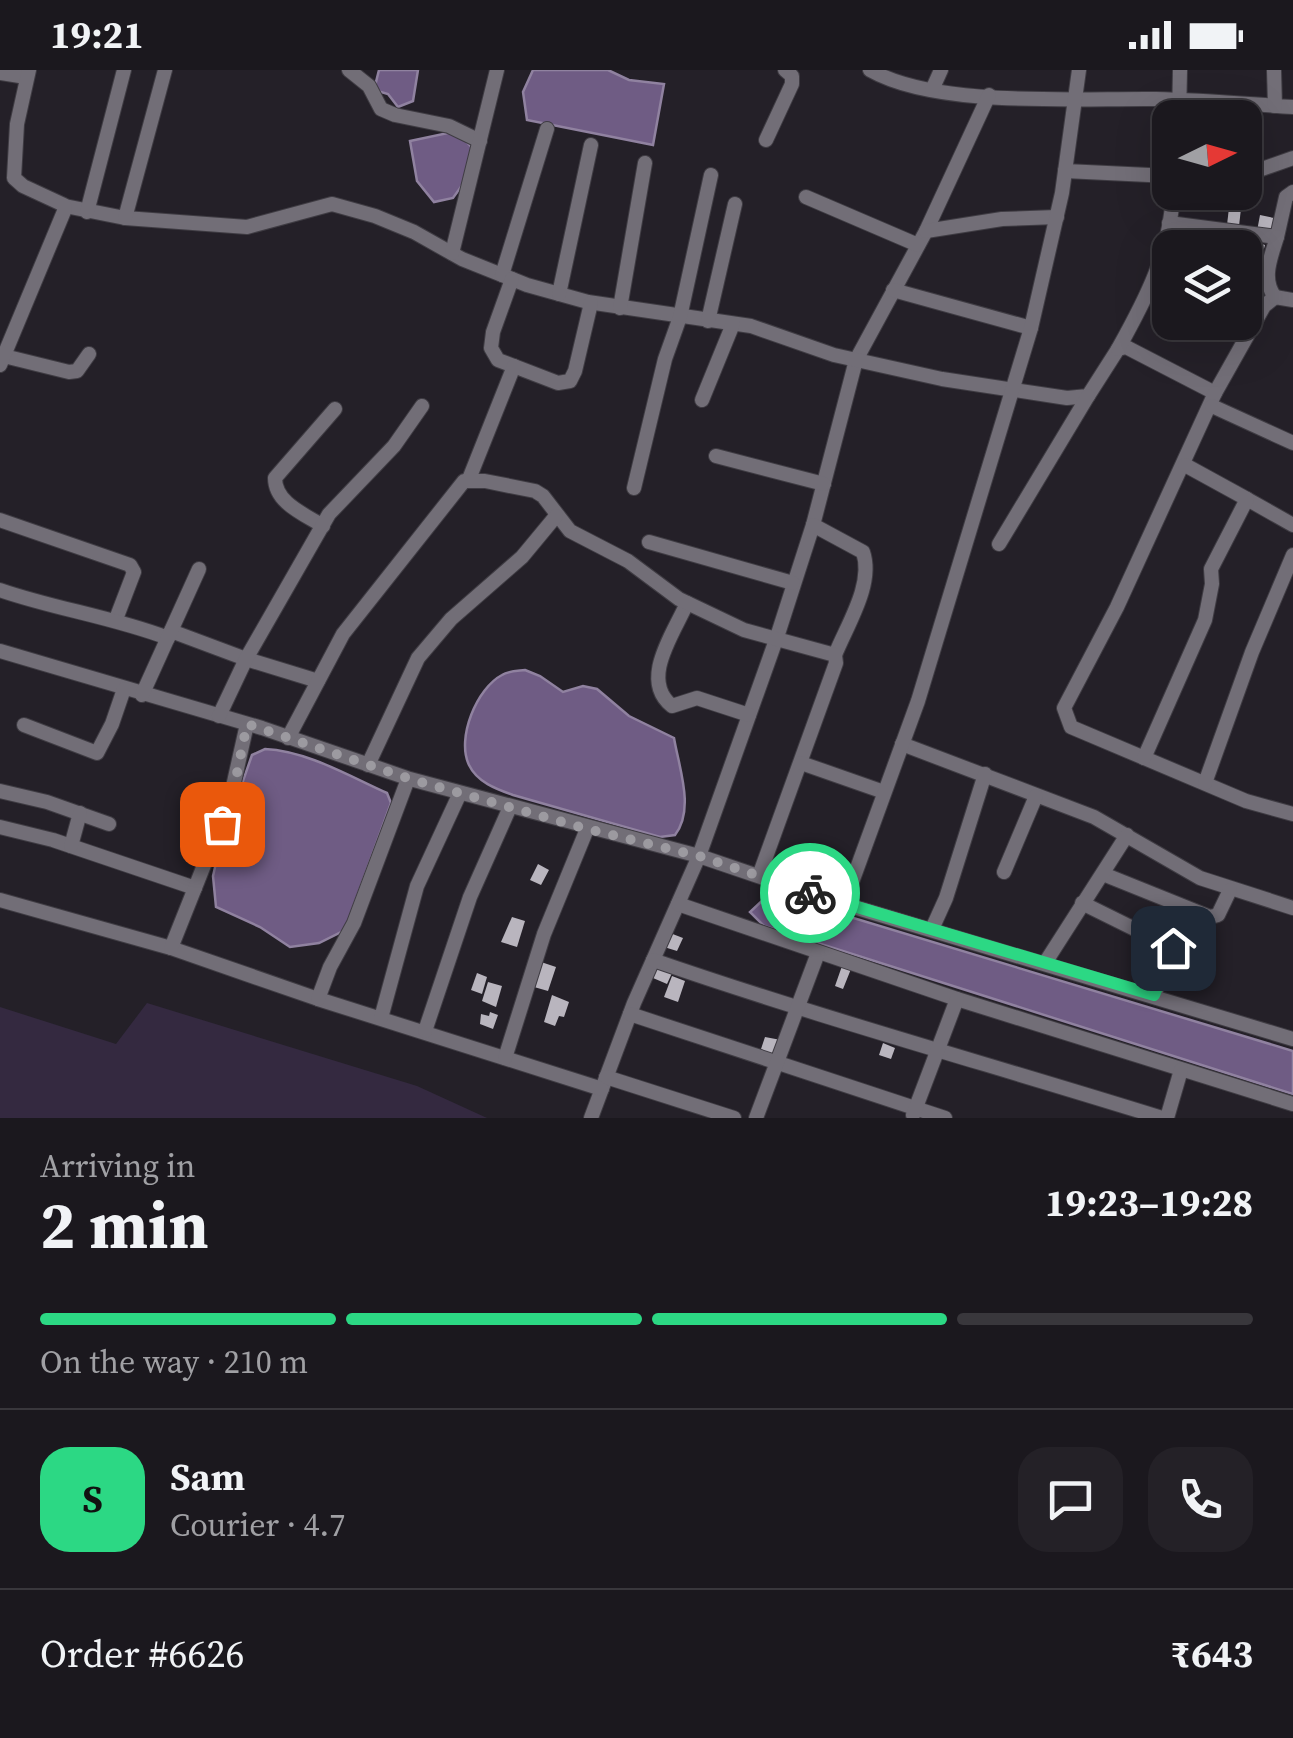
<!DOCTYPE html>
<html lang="en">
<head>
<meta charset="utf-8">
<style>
  :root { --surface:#1b181e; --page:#242127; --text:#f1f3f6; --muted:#a0a0a4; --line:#39373c; --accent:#2cd884 }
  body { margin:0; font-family:"Source Serif 4",serif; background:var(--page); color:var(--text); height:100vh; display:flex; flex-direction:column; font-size:38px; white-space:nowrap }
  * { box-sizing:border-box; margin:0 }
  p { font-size:32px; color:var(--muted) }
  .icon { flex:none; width:55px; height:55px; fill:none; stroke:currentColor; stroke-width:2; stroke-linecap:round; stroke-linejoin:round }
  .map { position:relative; height:1048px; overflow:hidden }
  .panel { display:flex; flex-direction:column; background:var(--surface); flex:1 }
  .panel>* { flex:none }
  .needle { width:65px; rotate:85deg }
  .controls { position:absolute; left:1152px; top:30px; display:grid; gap:20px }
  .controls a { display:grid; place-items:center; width:110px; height:110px; border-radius:20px; background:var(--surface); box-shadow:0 10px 40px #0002,0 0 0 2px var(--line); font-size:50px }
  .pin { position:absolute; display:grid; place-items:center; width:85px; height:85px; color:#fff; margin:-42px; border-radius:20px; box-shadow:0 5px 15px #0006 }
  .courier { position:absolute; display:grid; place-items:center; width:100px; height:100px; margin:-50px; border:8px solid #2cd884; border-radius:50%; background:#fff; color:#222; box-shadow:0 2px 12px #0007 }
  .head em { font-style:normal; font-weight:700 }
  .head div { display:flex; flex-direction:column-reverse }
  .head { display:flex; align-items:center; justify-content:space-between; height:170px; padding:0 40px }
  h1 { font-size:65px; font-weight:700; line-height:75px }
  .bar { display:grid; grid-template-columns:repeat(4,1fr); gap:15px 10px; align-content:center; height:120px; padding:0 40px }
  .bar i { height:12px; border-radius:8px; background:var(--line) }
  .bar .on { background:var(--accent) }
  .bar p { grid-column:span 4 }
  .line { display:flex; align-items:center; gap:25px; padding:0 40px; border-top:2px solid var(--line) }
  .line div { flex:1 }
  .round { display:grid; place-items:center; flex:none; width:105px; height:105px; border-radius:30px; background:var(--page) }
  .status { display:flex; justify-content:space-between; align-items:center; height:70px; padding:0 50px; background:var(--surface); direction:ltr }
  .status svg { height:28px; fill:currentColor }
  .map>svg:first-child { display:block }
</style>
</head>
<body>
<div class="status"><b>19:21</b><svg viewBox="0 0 49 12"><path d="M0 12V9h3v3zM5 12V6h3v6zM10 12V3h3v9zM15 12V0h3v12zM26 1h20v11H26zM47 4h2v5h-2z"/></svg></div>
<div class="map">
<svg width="1293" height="1048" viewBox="0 0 1293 1048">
  <rect width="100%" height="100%" fill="#242028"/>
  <polygon fill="#342940" points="147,933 417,1016 487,1048 0,1048 0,937 116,974"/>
  <g fill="#6f5c84" stroke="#9082a0" stroke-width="2.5">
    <polygon points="379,0 418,0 413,31 398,37 388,24 374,20"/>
    <polygon points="533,0 608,0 629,10 664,14 653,75 527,50 523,22"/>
    <polygon points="457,61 474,80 468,107 453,128 434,132 417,111 410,71"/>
    <path d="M 525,600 L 540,606 L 563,622 L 583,616 L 597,619 L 629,646 L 674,668 C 679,698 695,739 675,765 L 660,767 L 513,725 C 496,719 477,712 469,695 C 456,668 477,618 502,605 C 508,601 518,601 525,600 Z"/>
    <path d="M 265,679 C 307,681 349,706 387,723 L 391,733 L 345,860 L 319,873 L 290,877 L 260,857 L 216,837 L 213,806 L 219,780 L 252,685 Z"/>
    <polygon points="784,827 1293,981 1293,1024 764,856 750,842 764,829"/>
  </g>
  <g fill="#b9b5be">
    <polygon points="1230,129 1242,130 1239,156 1227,155"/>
    <polygon points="1260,145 1274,148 1272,164 1257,161"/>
    <polygon points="1169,160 1187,161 1186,178 1168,178"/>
    <polygon points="1252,171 1265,175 1259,197 1245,193"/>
    <polygon points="1177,252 1195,252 1189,267 1173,260"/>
    <polygon points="538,794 549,800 541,815 530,810"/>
    <polygon points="512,847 525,851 517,877 501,872"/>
    <polygon points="670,863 683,868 677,881 664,877"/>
    <polygon points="541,892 556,897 548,921 534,917"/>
    <polygon points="842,896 851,899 843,919 835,916"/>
    <polygon points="657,897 672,903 667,914 653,908"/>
    <polygon points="477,903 487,907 482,924 471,920"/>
    <polygon points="672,906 685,911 678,932 664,927"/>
    <polygon points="488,912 502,916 496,937 482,931"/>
    <polygon points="552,925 569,932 564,947 559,946 555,956 544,952"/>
    <polygon points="490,942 498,945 493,959 480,954 481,944 489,946"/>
    <polygon points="765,967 781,970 774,990 759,985"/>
    <polygon points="883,973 895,978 891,989 879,985"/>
  </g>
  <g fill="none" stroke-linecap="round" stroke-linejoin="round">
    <g stroke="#3f3c43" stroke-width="16">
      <g id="minor">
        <polyline points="349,0 369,16 381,39 395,45 449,56 480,71"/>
        <path d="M 870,0 C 937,38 1076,28 1156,29 C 1202,30 1247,34 1293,37"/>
        <polyline points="1274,0 1275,36"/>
        <polyline points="0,3 26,7"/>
        <polyline points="932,20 941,0"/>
        <polyline points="989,25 926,161 856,290 813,455 777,567 699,786 814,825 1293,969"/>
        <polyline points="1179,48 1180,0"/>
        <polyline points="766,70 792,14 792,6 785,0"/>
        <polyline points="1065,101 1170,106"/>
        <polyline points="1245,105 1293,88"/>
        <polyline points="806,127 918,175"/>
        <polyline points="1173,129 1192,122"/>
        <polyline points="65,136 125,148 247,157 332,134 375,146 414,162 462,189 527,215 588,232 751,256 834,285 942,309 1067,328 1088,326 1118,279 1126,277 1215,323 1264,236 1275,227 1293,230"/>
        <polyline points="87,142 124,0"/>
        <polyline points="125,148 165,0"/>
        <polyline points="1169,153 1277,167 1286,127 1293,122"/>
        <polyline points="926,161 1002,149 1057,147"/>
        <polyline points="452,183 497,0"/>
        <polyline points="502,205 547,59"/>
        <polyline points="512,209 493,262 491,278 498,290 558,313 570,311 575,301 591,233"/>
        <polyline points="893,220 1031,258"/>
        <polyline points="559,224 591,75"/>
        <path d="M 1275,227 C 1261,209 1271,187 1277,167"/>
        <polyline points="620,238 645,93"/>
        <polyline points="708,251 735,134"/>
        <path d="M 1118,279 C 1146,229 1171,181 1173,122"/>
        <polyline points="4,286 69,302 77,301 89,284"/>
        <polyline points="0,295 65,139 64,135 23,116 14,108 17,54 29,0"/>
        <polyline points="1215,323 1117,537 1064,638 1071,657 1246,731 1293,744"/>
        <polyline points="702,330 733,254"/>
        <polyline points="1212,336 1293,373"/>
        <polyline points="716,386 824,414"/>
        <polyline points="469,409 514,296"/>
        <polyline points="634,418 665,289 680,247 711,105"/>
        <polyline points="1247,429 1293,455"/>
        <polyline points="0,450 130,495 134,502 116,549"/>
        <path d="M 813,455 L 863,482 C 874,514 847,555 835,585"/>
        <path d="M 323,456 C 304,444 275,433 275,408 L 335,339"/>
        <polyline points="649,472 793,513"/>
        <polyline points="999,474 1088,326"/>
        <path d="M 0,520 C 55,539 113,547 168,568"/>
        <path d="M 687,533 C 674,563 639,610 672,636 L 697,628 L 749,645"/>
        <polyline points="171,561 246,589 318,611"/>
        <polyline points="0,581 262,658 410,709 699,786 634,933 591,1048"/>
        <polyline points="142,625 199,499"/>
        <polyline points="219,646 246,589 329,444 394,376 422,336"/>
        <polyline points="24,655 97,683 112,654 124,619"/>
        <polyline points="288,668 343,564 464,411 485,411 535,421 543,426 570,461 628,491 679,529 744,560 835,585 836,593 759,806"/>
        <polyline points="902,674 1094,747 1200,808 1293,838"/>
        <polyline points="1144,688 1205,550 1212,514 1211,499 1247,429 1185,395"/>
        <polyline points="801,693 884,722"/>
        <polyline points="368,695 418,588 451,549 522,487 556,446"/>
        <polyline points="1205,713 1252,582 1293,485"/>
        <polyline points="0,721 47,732 109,754"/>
        <polyline points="0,757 53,770 195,818"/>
        <polyline points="71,776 80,743"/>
        <polyline points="1004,802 1036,726"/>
        <polyline points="1103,804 1210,847 1218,845 1230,820"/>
        <polyline points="0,830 171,878 318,929 602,1019"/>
        <polyline points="1082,833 1173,878"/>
        <polyline points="678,834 957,929 1293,1034"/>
        <polyline points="844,834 918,631 1031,258 1062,123 1079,0"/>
        <polyline points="932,859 946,828 985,704"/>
        <polyline points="171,878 230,730 247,654"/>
        <path d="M 653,890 C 821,948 992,995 1162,1048"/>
        <polyline points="1045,893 1127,765"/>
        <polyline points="1154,925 1190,840"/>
        <polyline points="318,929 330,897 354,853 408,709"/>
        <polyline points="630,944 945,1048"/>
        <polyline points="381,948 417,816 460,723"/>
        <polyline points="425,961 470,827 510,737"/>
        <polyline points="505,988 544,864 587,759"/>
        <polyline points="606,1007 734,1048"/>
        <polyline points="913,1045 957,929"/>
        <polyline points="756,1048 818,883"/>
        <polyline points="1167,1048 1181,1000"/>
      </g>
    </g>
    <use href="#minor" stroke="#726e77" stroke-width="14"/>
  </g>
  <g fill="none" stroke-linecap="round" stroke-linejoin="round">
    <polyline stroke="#9c9aa0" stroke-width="10" stroke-dasharray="0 18" points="222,754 236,708 247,654 410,709 587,759 699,786 810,823"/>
    <polyline stroke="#2cd884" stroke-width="12" points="810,823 1154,925 1173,878"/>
  </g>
</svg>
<div class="controls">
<a><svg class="needle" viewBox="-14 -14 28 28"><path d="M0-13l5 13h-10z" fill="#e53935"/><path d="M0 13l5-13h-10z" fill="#a0a0a4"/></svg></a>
<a><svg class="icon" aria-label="layers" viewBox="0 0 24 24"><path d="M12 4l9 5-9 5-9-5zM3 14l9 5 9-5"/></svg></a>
</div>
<div class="pin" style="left:222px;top:754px;background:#ea580c"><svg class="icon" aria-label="bag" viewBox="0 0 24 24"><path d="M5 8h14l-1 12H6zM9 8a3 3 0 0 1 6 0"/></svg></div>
<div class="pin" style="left:1173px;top:878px;background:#1f2937"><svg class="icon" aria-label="home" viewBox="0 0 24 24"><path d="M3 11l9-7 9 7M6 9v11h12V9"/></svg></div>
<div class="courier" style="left:810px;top:823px"><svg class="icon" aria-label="bike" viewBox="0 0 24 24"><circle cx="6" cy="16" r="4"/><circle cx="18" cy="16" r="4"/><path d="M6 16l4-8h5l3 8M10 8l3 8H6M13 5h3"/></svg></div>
</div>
<section class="panel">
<div class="head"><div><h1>2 min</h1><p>Arriving in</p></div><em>19:23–19:28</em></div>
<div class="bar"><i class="on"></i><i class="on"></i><i class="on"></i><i></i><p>On the way · 210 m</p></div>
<div class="line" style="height:180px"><b class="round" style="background:var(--accent);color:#111">S</b><div><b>Sam</b><p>Courier · 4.7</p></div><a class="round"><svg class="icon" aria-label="chat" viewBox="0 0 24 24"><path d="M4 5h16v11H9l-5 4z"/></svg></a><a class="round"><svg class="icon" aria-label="phone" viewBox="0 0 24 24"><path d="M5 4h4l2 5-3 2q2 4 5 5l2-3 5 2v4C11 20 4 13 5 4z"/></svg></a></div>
<div class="line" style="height:130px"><div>Order #6626</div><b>₹643</b></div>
</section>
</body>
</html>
